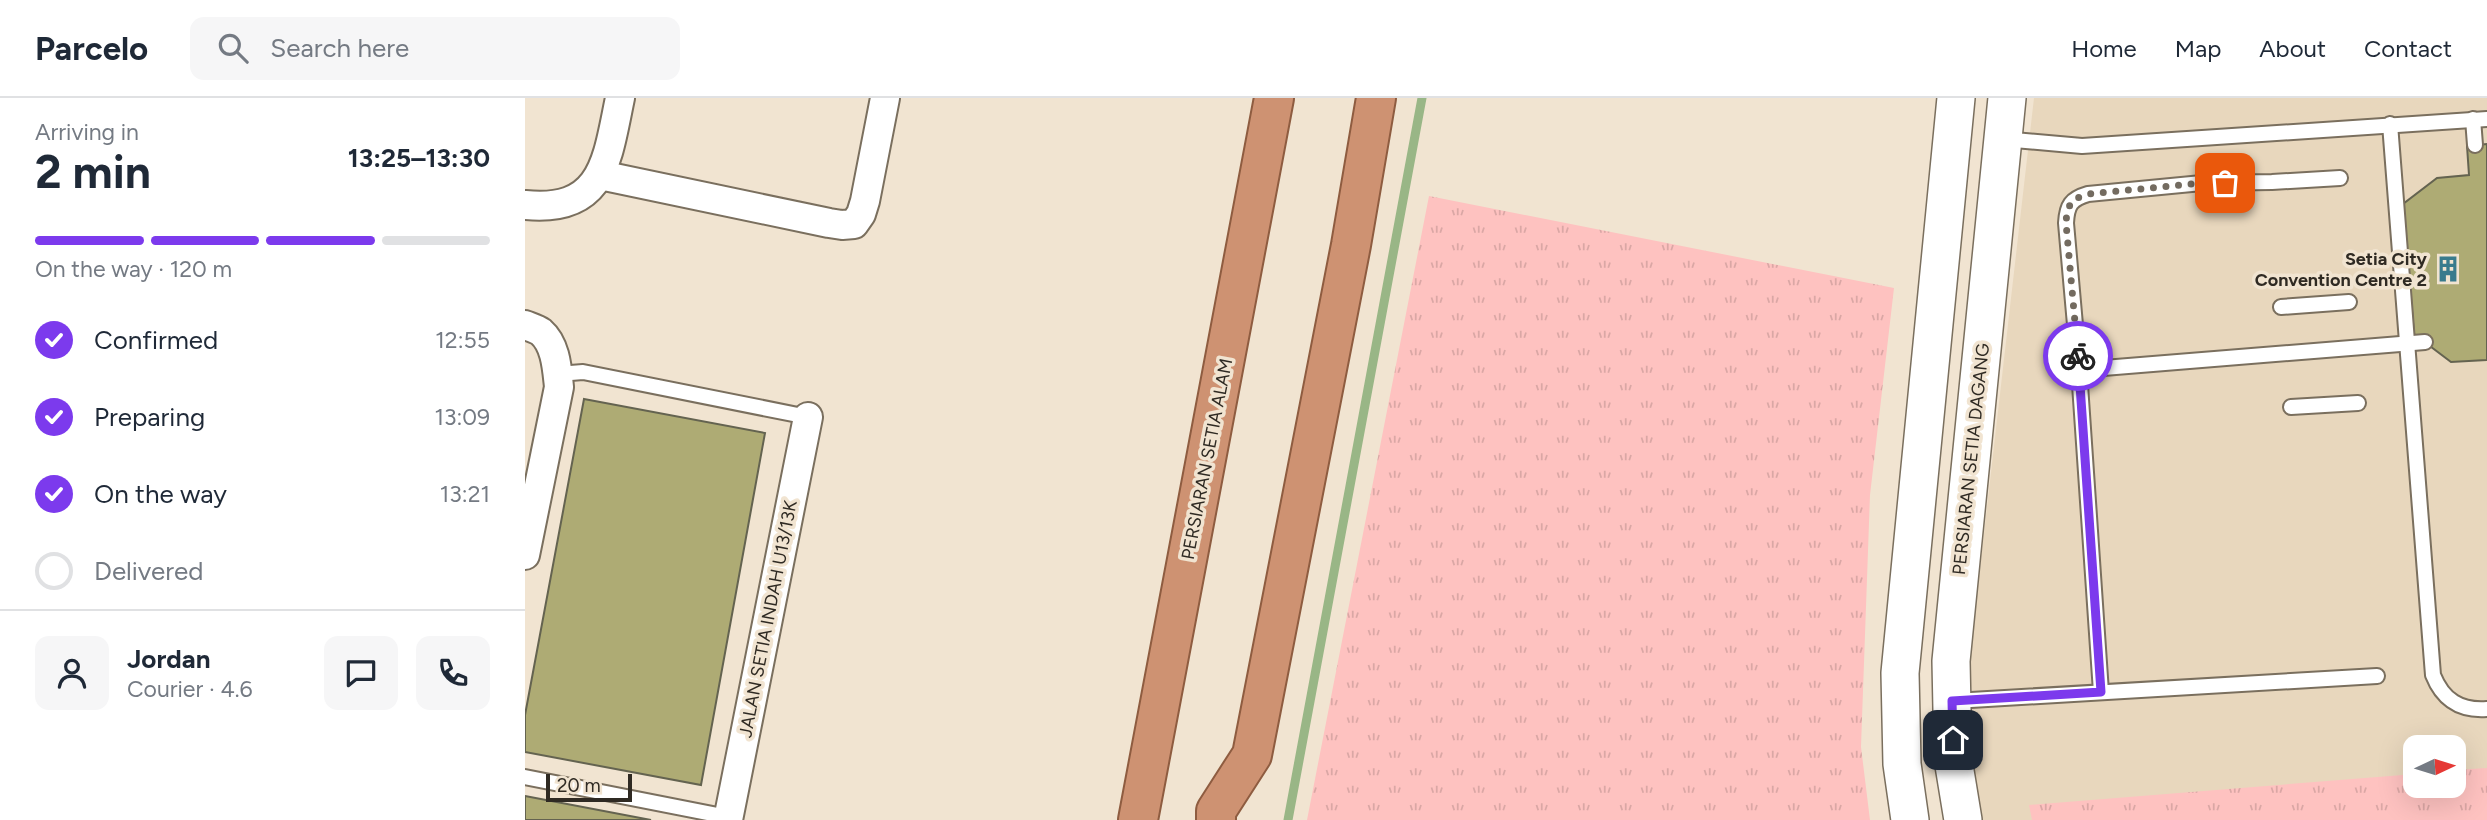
<!DOCTYPE html>
<html lang="en">
<head>
<meta charset="utf-8">
<style>
  :root { --surface:#fff; --page:#f6f6f7; --text:#1f2937; --muted:#747a83; --line:#e0e1e3; --accent:#7c3aed }
  body { margin:0; font-family:Figtree,sans-serif; background:var(--page); color:var(--text); height:100vh; display:flex; flex-direction:column; font-size:26px; white-space:nowrap }
  * { box-sizing:border-box; margin:0 }
  p { font-size:23px; color:var(--muted) }
  .icon { flex:none; width:38px; height:38px; fill:none; stroke:currentColor; stroke-width:2; stroke-linecap:round; stroke-linejoin:round }
  .map { position:relative; flex:1; overflow:hidden }
  .details { display:flex; flex-direction:column; background:var(--surface); width:525px }
  .details>* { flex:none }
  .needle { width:46px; rotate:86deg }
  .controls { position:absolute; left:1878px; top:637px; display:grid; gap:14px }
  .controls a { display:grid; place-items:center; width:63px; height:63px; border-radius:14px; background:var(--surface); box-shadow:0 7px 28px #0002; font-size:35px }
  .scale { position:absolute; left:21px; bottom:18px; width:86px; box-sizing:border-box; padding-left:7px; border:4px solid #2f2a23; border-top:0; font-size:19px; line-height:24px; white-space:nowrap; color:#2f2a23; -webkit-text-stroke:5px #f1e4d1; paint-order:stroke }
  .pin { position:absolute; display:grid; place-items:center; width:60px; height:60px; color:#fff; margin:-30px; border-radius:14px; box-shadow:0 4px 10px #0006 }
  .courier { position:absolute; display:grid; place-items:center; width:70px; height:70px; margin:-35px; border:5px solid #7c3aed; border-radius:50%; background:#fff; color:#222; box-shadow:0 2px 9px #0007 }
  .overview em { font-style:normal; font-weight:700 }
  .overview div { display:flex; flex-direction:column-reverse }
  .overview { display:flex; align-items:center; justify-content:space-between; height:119px; padding:0 35px }
  h1 { font-size:46px; font-weight:700; line-height:52px }
  .bar { display:grid; grid-template-columns:repeat(4,1fr); gap:10px 7px; align-content:center; height:84px; padding:0 35px }
  .bar i { height:9px; border-radius:5px; background:var(--line) }
  .bar .active { background:var(--accent) }
  .bar p { grid-column:span 4 }
  .line { display:flex; align-items:center; gap:18px; padding:0 35px; border-top:2px solid var(--line) }
  .line div { flex:1 }
  .round { display:grid; place-items:center; flex:none; width:74px; height:74px; border-radius:14px; background:var(--page) }
  ol { padding:0 35px; list-style:none }
  li { display:flex; align-items:center; gap:21px; height:77px }
  li p { margin-inline-start:auto }
  li .icon { padding:7px; border-radius:50%; background:var(--accent); color:#fff; stroke-width:4 }
  li:last-child { color:var(--muted) }
  li i { width:38px; height:38px; border:4px solid var(--line); border-radius:50% }
  header { display:flex; align-items:center; gap:42px; box-sizing:border-box; height:98px; padding:0 35px; background:var(--surface); border-bottom:2px solid var(--line) }
  header strong { font-size:33px }
  nav { display:flex; gap:38px; margin-inline-start:auto; font-size:24px }
  .search { width:490px; height:63px; background:var(--page); display:flex; align-items:center; gap:18px; box-sizing:border-box; padding:0 24px; border-radius:14px; color:var(--muted); font-size:26px }
  main { display:flex; flex:1; min-height:0 }
  .map>svg:first-child { display:block }
</style>
</head>
<body>
<header>
<strong>Parcelo</strong>
<div class="search"><svg class="icon" aria-label="search" viewBox="0 0 24 24"><circle cx="10" cy="10" r="6"/><path d="M15 15l6 6"/></svg>Search here</div>
<nav><a>Home</a><a>Map</a><a>About</a><a>Contact</a></nav>
</header>
<main>
<section class="details">
<div class="overview"><div><h1>2 min</h1><p>Arriving in</p></div><em>13:25–13:30</em></div>
<div class="bar"><i class="active"></i><i class="active"></i><i class="active"></i><i></i><p>On the way · 120 m</p></div>
<ol>
<li><svg class="icon" aria-label="check" viewBox="0 0 24 24"><path d="M5 12l5 5 9-10"/></svg>Confirmed<p>12:55</p></li>
<li><svg class="icon" aria-label="check" viewBox="0 0 24 24"><path d="M5 12l5 5 9-10"/></svg>Preparing<p>13:09</p></li>
<li><svg class="icon" aria-label="check" viewBox="0 0 24 24"><path d="M5 12l5 5 9-10"/></svg>On the way<p>13:21</p></li>
<li><i></i>Delivered</li>
</ol>
<div class="line" style="height:126px"><a class="round"><svg class="icon" aria-label="person" viewBox="0 0 24 24"><circle cx="12" cy="8" r="4"/><path d="M4 21q1-7 8-7t8 7"/></svg></a><div><b>Jordan</b><p>Courier · 4.6</p></div><a class="round"><svg class="icon" aria-label="chat" viewBox="0 0 24 24"><path d="M4 5h16v11H9l-5 4z"/></svg></a><a class="round"><svg class="icon" aria-label="phone" viewBox="0 0 24 24"><path d="M5 4h4l2 5-3 2q2 4 5 5l2-3 5 2v4C11 20 4 13 5 4z"/></svg></a></div>
</section>
<div class="map">
<svg width="1962" height="722" viewBox="0 0 1962 722">
  <defs>
    <pattern id="grass-tufts" width="24" height="20" patternUnits="userSpaceOnUse" patternTransform="scale(1.75)"><rect width="24" height="20" fill="#fec2c0"/><path d="M3 7l-1-3M5 7V3M7 7l1-3M15 17l-1-3M17 17v-4M19 17l1-3" fill="none" stroke="#daa7a5"/></pattern>
  </defs>
  <rect width="100%" height="100%" fill="#f1e4d1"/>
  <path fill="#e8d7bd" fill-rule="evenodd" d="M 1509,0 L 1962,0 L 1962,722 L 1456,722 L 1446,657 L 1444,566 ZM 1890,649 L 1928,649 L 1928,688 L 1890,688 Z"/>
  <g fill="url(#grass-tufts)">
    <polygon points="904,98 1369,190 1345,397 1336,649 1345,722 782,722"/>
    <polygon points="1962,670 1962,722 1507,722 1504,707 1890,676 1890,688 1928,688 1929,672"/>
  </g>
  <g fill="none" stroke-linecap="round" stroke-linejoin="round">
    <polyline stroke="#99b686" stroke-width="9" points="763,722 897,0"/>
  </g>
  <g fill="#aeab74" stroke="#646350" stroke-width="2">
    <polygon points="1962,46 1962,262 1926,264 1889,236 1878,106 1912,80 1944,77 1942,48"/>
    <polygon points="59,301 240,335 176,687 0,654 0,617"/>
    <polygon points="0,698 126,722 0,722"/>
  </g>
  <g fill="none" stroke-linecap="round" stroke-linejoin="round">
    <g stroke="#7a6f5e" stroke-width="18">
      <g id="service">
        <polyline points="1948,21 1950,47"/>
        <path d="M 1865,26 L 1908,577 C 1918,602 1935,613 1962,611"/>
        <polyline points="1478,41 1557,48 1962,21"/>
        <polyline points="1756,209 1824,204"/>
        <polyline points="1554,272 1900,244"/>
        <polyline points="33,276 58,274 283,319"/>
        <polyline points="1766,309 1833,305"/>
        <path d="M 1576,594 L 1554,272 L 1541,125 C 1542,107 1546,101 1563,96 L 1677,85 L 1747,84 L 1815,80"/>
        <polyline points="1429,603 1852,578"/>
        <polyline points="0,679 203,719"/>
      </g>
    </g>
    <g stroke="#7a6f5e" stroke-width="32">
      <g id="minor">
        <polyline points="75,77 304,125 317,127 329,126 336,116 340,103 360,0"/>
        <path d="M 0,107 C 79,115 82,62 95,0"/>
        <path d="M 0,227 C 5,229 12,231 16,234 C 31,247 32,271 34,289 L 0,457"/>
        <polyline points="203,722 283,319"/>
      </g>
    </g>
    <g stroke="#7a6f5e" stroke-width="40">
      <g id="tertiary">
        <polyline points="1385,722 1377,666 1375,575 1431,0"/>
        <polyline points="1438,722 1428,661 1426,563 1482,0"/>
      </g>
    </g>
    <g stroke="#8e5c40" stroke-width="42">
      <g id="trunk">
        <polyline points="613,722 749,0"/>
        <polyline points="691,722 691,713 727,657 826,147 851,0"/>
      </g>
    </g>
    <use href="#service" stroke="#fff" stroke-width="14"/>
    <use href="#minor" stroke="#fff" stroke-width="28"/>
    <use href="#tertiary" stroke="#fff" stroke-width="37"/>
    <use href="#trunk" stroke="#ce9272" stroke-width="38"/>
  </g>
  <g fill="none" stroke-linecap="round" stroke-linejoin="round">
    <path stroke="#736b60" stroke-width="7" stroke-dasharray="0 12.6" d="M 1553,258 L 1541,125 C 1542,107 1546,101 1563,96 L 1677,85 L 1700,85"/>
    <polyline stroke="#7c3aed" stroke-width="9" points="1428,642 1427,603 1576,594 1553,258"/>
  </g>
  <defs>
    <g id="building-bare" transform="scale(2.1)"><path d="M-4-6H4V6H1V3H-1V6H-4ZM-2.5-4.3h1.7v1.8h-1.7ZM.8-4.3h1.7v1.8H.8ZM-2.5-1h1.7V.8h-1.7ZM.8-1h1.7V.8H.8Z" fill="#397b8d" stroke="#f1e4d1" stroke-width="2.5" paint-order="stroke"/></g>
  </defs>
  <g fill-rule="evenodd">
    <use href="#building-bare" x="1923" y="171"/>
  </g>
  <g text-anchor="middle" stroke-width="7" stroke-linejoin="round" paint-order="stroke">
    <g font-size="18" font-weight="bold" fill="#2f2a23" stroke="#f1e4d1" text-anchor="end">
      <text x="1902" y="167">Setia City<tspan x="1902" dy="21">Convention Centre 2</tspan></text>
    </g>
    <g font-size="18" fill="#2f2a23" stroke="#f1e4d1">
      <text transform="translate(682 361) rotate(-79)" y="6">PERSIARAN SETIA ALAM</text>
      <text transform="translate(1446 361) rotate(-84)" y="6">PERSIARAN SETIA DAGANG</text>
      <text transform="translate(243 521) rotate(-79)" y="6">JALAN SETIA INDAH U13/13K</text>
    </g>
  </g>
</svg>
<div class="controls">
<a><svg class="needle" viewBox="-14 -14 28 28"><path d="M0-13l5 13h-10z" fill="#e53935"/><path d="M0 13l5-13h-10z" fill="#747a83"/></svg></a>
</div>
<div class="scale">20 m</div>
<div class="pin" style="left:1700px;top:85px;background:#ea580c"><svg class="icon" aria-label="bag" viewBox="0 0 24 24"><path d="M5 8h14l-1 12H6zM9 8a3 3 0 0 1 6 0"/></svg></div>
<div class="pin" style="left:1428px;top:642px;background:#1f2937"><svg class="icon" aria-label="home" viewBox="0 0 24 24"><path d="M3 11l9-7 9 7M6 9v11h12V9"/></svg></div>
<div class="courier" style="left:1553px;top:258px"><svg class="icon" aria-label="bike" viewBox="0 0 24 24"><circle cx="6" cy="16" r="4"/><circle cx="18" cy="16" r="4"/><path d="M6 16l4-8h5l3 8M10 8l3 8H6M13 5h3"/></svg></div>
</div>
</main>
</body>
</html>
